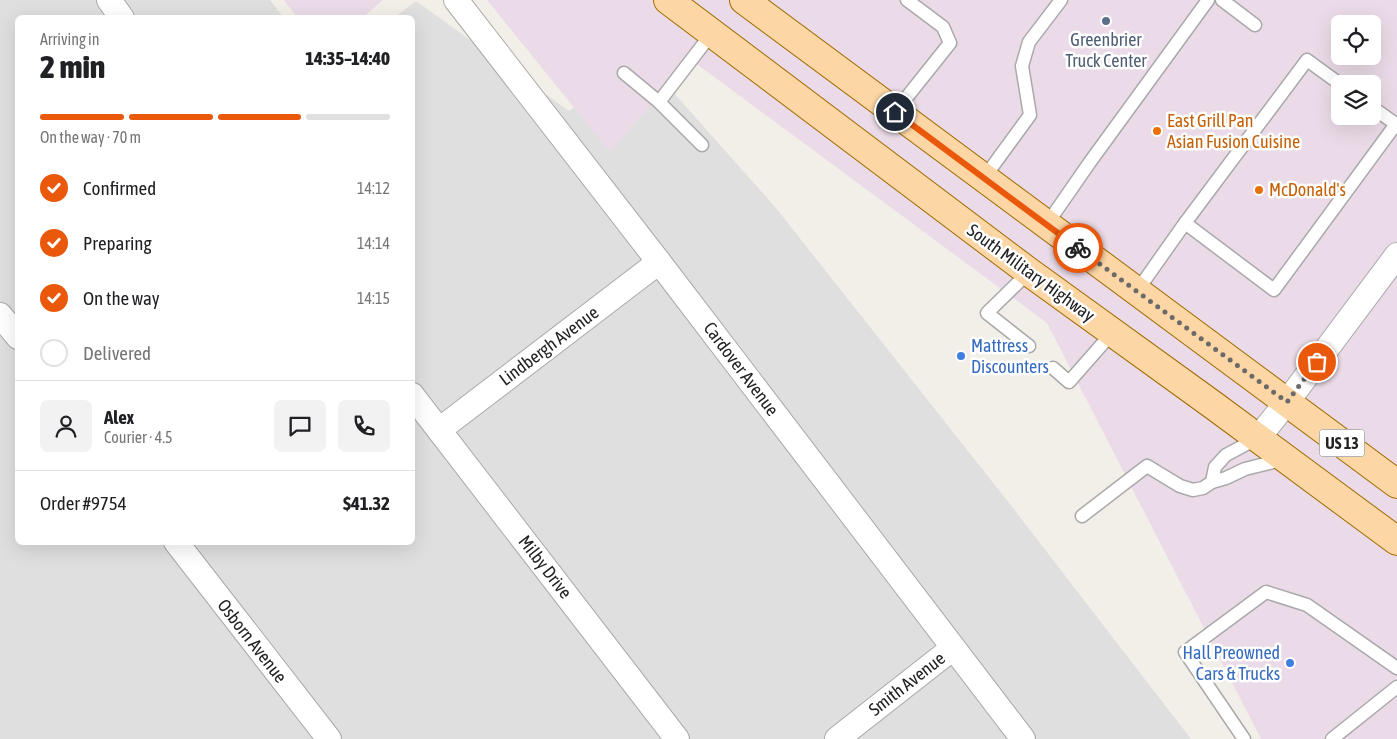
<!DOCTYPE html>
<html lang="en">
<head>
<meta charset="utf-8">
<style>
  :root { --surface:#fff; --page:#f2f2f2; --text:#202124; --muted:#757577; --line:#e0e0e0; --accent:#ea580c }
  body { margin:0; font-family:"Asap Condensed",sans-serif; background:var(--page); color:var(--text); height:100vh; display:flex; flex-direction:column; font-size:19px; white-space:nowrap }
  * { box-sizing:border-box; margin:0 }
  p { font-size:16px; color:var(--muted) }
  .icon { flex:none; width:28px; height:28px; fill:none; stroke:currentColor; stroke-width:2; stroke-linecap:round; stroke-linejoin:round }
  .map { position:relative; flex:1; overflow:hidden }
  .sheet { position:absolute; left:15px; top:15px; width:400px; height:530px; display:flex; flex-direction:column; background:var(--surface); border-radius:8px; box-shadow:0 5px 20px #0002 }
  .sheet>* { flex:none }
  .buttons { position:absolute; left:1331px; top:15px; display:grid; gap:10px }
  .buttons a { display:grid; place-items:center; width:50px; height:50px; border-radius:8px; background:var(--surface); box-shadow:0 5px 20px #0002; font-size:25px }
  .pin { position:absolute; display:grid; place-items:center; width:42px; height:42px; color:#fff; margin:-21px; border:2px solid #fff; border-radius:50%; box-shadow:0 1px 5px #0007 }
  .courier { position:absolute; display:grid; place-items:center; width:50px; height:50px; margin:-25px; border:4px solid #ea580c; border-radius:50%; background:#fff; color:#222; box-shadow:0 1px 6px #0007 }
  .summary em { font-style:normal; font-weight:800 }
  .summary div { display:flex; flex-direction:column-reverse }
  .summary { display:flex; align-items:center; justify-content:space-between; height:85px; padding:0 25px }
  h1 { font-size:32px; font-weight:800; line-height:38px }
  .bar { display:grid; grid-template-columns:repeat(4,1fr); gap:8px 5px; align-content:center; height:60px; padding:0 25px }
  .bar i { height:6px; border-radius:4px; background:var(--line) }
  .bar .active { background:var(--accent) }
  .bar p { grid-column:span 4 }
  .line { display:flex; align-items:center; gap:12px; padding:0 25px; border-top:1px solid var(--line) }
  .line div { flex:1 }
  .round { display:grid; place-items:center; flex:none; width:52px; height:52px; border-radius:8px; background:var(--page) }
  ol { padding:0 25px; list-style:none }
  li { display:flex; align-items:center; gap:15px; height:55px }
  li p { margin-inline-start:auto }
  li .icon { padding:5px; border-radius:50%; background:var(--accent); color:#fff; stroke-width:4 }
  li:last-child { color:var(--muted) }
  li i { width:28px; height:28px; border:2px solid var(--line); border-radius:50% }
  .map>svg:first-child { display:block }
</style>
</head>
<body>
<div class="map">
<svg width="1397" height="739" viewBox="0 0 1397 739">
  <rect width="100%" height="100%" fill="#f2efe9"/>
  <polygon fill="#e0dfdf" points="0,0 270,0 283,17 18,18 18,542 412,542 412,18 395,17 416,1 569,111 641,56 776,208 1013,508 1191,739 0,739"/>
  <g fill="#ebdbe8" fill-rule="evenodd">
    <polygon points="284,0 383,0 362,18 297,17"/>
    <path d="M 487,0 L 1397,0 L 1397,739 L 1261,739 L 1047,323 L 690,59 L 610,152 ZM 1340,24 L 1372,24 L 1372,56 L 1340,56 ZM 1340,84 L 1372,84 L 1372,116 L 1340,116 Z"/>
  </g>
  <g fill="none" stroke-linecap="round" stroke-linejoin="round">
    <g stroke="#a9a9a9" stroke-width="15">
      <g id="lane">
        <polyline points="1222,0 1255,25"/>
        <polyline points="624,73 659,102 712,33"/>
        <polyline points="659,102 702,145"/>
        <polyline points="1372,107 1397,125"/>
        <polyline points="895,112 950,43 943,27 907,0"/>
        <polyline points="984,178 1030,115 1022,66 1029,42 1061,0"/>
        <polyline points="1185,223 1274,290 1396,124"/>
        <polyline points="1047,224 1090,162 1208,0"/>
        <polyline points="1029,272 987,313 1029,346"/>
        <polyline points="1137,291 1185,223 1307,60 1340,84"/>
        <polyline points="1053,368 1069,382 1112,333"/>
        <polyline points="1212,482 1215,467 1226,455 1258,438"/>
        <polyline points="1082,516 1147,466 1180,486 1193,490 1203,488 1212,482 1226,478 1245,469 1285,459"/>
        <polyline points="1244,739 1185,652 1266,592 1307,605 1397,668"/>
        <polyline points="1332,739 1397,687"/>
      </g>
    </g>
    <g stroke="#a9a9a9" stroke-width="26">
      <g id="street">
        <polyline points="109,0 122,18"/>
        <polyline points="456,0 659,262 1023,739"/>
        <polyline points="0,315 18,337"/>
        <polyline points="412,395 677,739"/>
        <polyline points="439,430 659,262"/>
        <polyline points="1258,438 1287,402 1397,255"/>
        <polyline points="176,542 329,739"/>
        <polyline points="837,739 953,648"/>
      </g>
    </g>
    <g stroke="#a06b00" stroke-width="30">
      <g id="primary">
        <polyline points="668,0 1029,272 1213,405 1397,541"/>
        <polyline points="744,0 1397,484"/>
      </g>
    </g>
    <use href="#lane" stroke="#fff" stroke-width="12"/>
    <use href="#street" stroke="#fff" stroke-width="24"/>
    <use href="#primary" stroke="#fcd6a4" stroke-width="28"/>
  </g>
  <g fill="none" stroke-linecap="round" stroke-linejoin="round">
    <polyline stroke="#6b6a68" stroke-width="5" stroke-dasharray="0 9" points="1078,248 1287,402 1317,362"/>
    <polyline stroke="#ea580c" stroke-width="6" points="895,112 1078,248"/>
  </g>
  <circle fill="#5c6f8a" stroke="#fff" stroke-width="2" cx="1106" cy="21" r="5"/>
  <g fill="#e8710a" stroke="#fff" stroke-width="2">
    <circle cx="1157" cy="131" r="5"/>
    <circle cx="1259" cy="190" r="5"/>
  </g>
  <g fill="#3f7fe0" stroke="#fff" stroke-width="2">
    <circle cx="961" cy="356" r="5"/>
    <circle cx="1290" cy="663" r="5"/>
  </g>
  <g text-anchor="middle" stroke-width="5" stroke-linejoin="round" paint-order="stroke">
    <rect fill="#fff" stroke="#646464" stroke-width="1" x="1319.5" y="429.5" width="45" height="27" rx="4"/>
    <g font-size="16" font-weight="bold" fill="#222">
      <text x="1342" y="449">US 13</text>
    </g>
    <g font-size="18" fill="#4e5e75" stroke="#fff">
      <text x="1106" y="46">Greenbrier<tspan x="1106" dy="21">Truck Center</tspan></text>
    </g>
    <g font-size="18" fill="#c56008" stroke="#fff" text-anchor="start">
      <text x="1167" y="127">East Grill Pan<tspan x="1167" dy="21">Asian Fusion Cuisine</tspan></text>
      <text x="1269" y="196">McDonald's</text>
    </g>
    <g font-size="18" fill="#222" stroke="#fff">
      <text transform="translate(1031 273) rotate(36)" y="6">South Military Highway</text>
      <text transform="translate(549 346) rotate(-37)" y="6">Lindbergh Avenue</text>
      <text transform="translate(741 369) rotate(53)" y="6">Cardover Avenue</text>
      <text transform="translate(545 567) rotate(52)" y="6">Milby Drive</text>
      <text transform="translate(252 641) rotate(52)" y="6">Osborn Avenue</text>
      <text transform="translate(907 684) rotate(-38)" y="6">Smith Avenue</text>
    </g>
    <g font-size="18" fill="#366cbe" stroke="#fff" text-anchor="start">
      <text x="971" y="352">Mattress<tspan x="971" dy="21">Discounters</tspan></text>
      <text x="1280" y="659" text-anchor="end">Hall Preowned<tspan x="1280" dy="21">Cars &amp; Trucks</tspan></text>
    </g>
  </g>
</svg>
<div class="buttons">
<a><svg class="icon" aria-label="locate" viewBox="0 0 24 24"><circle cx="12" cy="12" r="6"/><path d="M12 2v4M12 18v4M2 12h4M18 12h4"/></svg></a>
<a><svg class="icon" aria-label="layers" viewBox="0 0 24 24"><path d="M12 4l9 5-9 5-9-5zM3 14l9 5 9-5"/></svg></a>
</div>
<div class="pin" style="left:1317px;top:362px;background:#ea580c"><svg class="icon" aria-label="bag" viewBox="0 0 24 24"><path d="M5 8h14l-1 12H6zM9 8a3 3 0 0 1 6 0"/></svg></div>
<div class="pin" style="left:895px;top:112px;background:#1f2937"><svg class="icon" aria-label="home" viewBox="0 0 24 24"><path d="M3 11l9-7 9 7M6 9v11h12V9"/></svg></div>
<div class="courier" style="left:1078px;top:248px"><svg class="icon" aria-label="bike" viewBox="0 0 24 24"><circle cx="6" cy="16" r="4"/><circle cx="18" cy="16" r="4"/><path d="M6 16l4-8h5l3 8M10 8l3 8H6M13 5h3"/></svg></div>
<section class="sheet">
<div class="summary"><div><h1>2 min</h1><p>Arriving in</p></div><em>14:35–14:40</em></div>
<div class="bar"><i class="active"></i><i class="active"></i><i class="active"></i><i></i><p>On the way · 70 m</p></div>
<ol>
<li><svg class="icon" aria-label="check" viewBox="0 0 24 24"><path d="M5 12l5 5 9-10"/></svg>Confirmed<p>14:12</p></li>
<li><svg class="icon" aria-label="check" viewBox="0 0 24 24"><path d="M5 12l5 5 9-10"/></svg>Preparing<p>14:14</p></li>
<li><svg class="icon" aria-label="check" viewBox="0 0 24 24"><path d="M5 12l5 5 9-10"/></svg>On the way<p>14:15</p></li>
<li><i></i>Delivered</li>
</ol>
<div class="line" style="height:90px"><a class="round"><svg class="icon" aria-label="person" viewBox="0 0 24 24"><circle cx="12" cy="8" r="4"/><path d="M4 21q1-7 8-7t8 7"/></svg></a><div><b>Alex</b><p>Courier · 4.5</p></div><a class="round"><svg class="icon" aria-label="chat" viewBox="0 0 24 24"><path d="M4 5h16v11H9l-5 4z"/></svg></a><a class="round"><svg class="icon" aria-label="phone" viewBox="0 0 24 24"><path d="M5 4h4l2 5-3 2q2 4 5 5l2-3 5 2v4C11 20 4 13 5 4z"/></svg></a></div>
<div class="line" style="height:65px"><div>Order #9754</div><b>$41.32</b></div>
</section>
</div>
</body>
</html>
